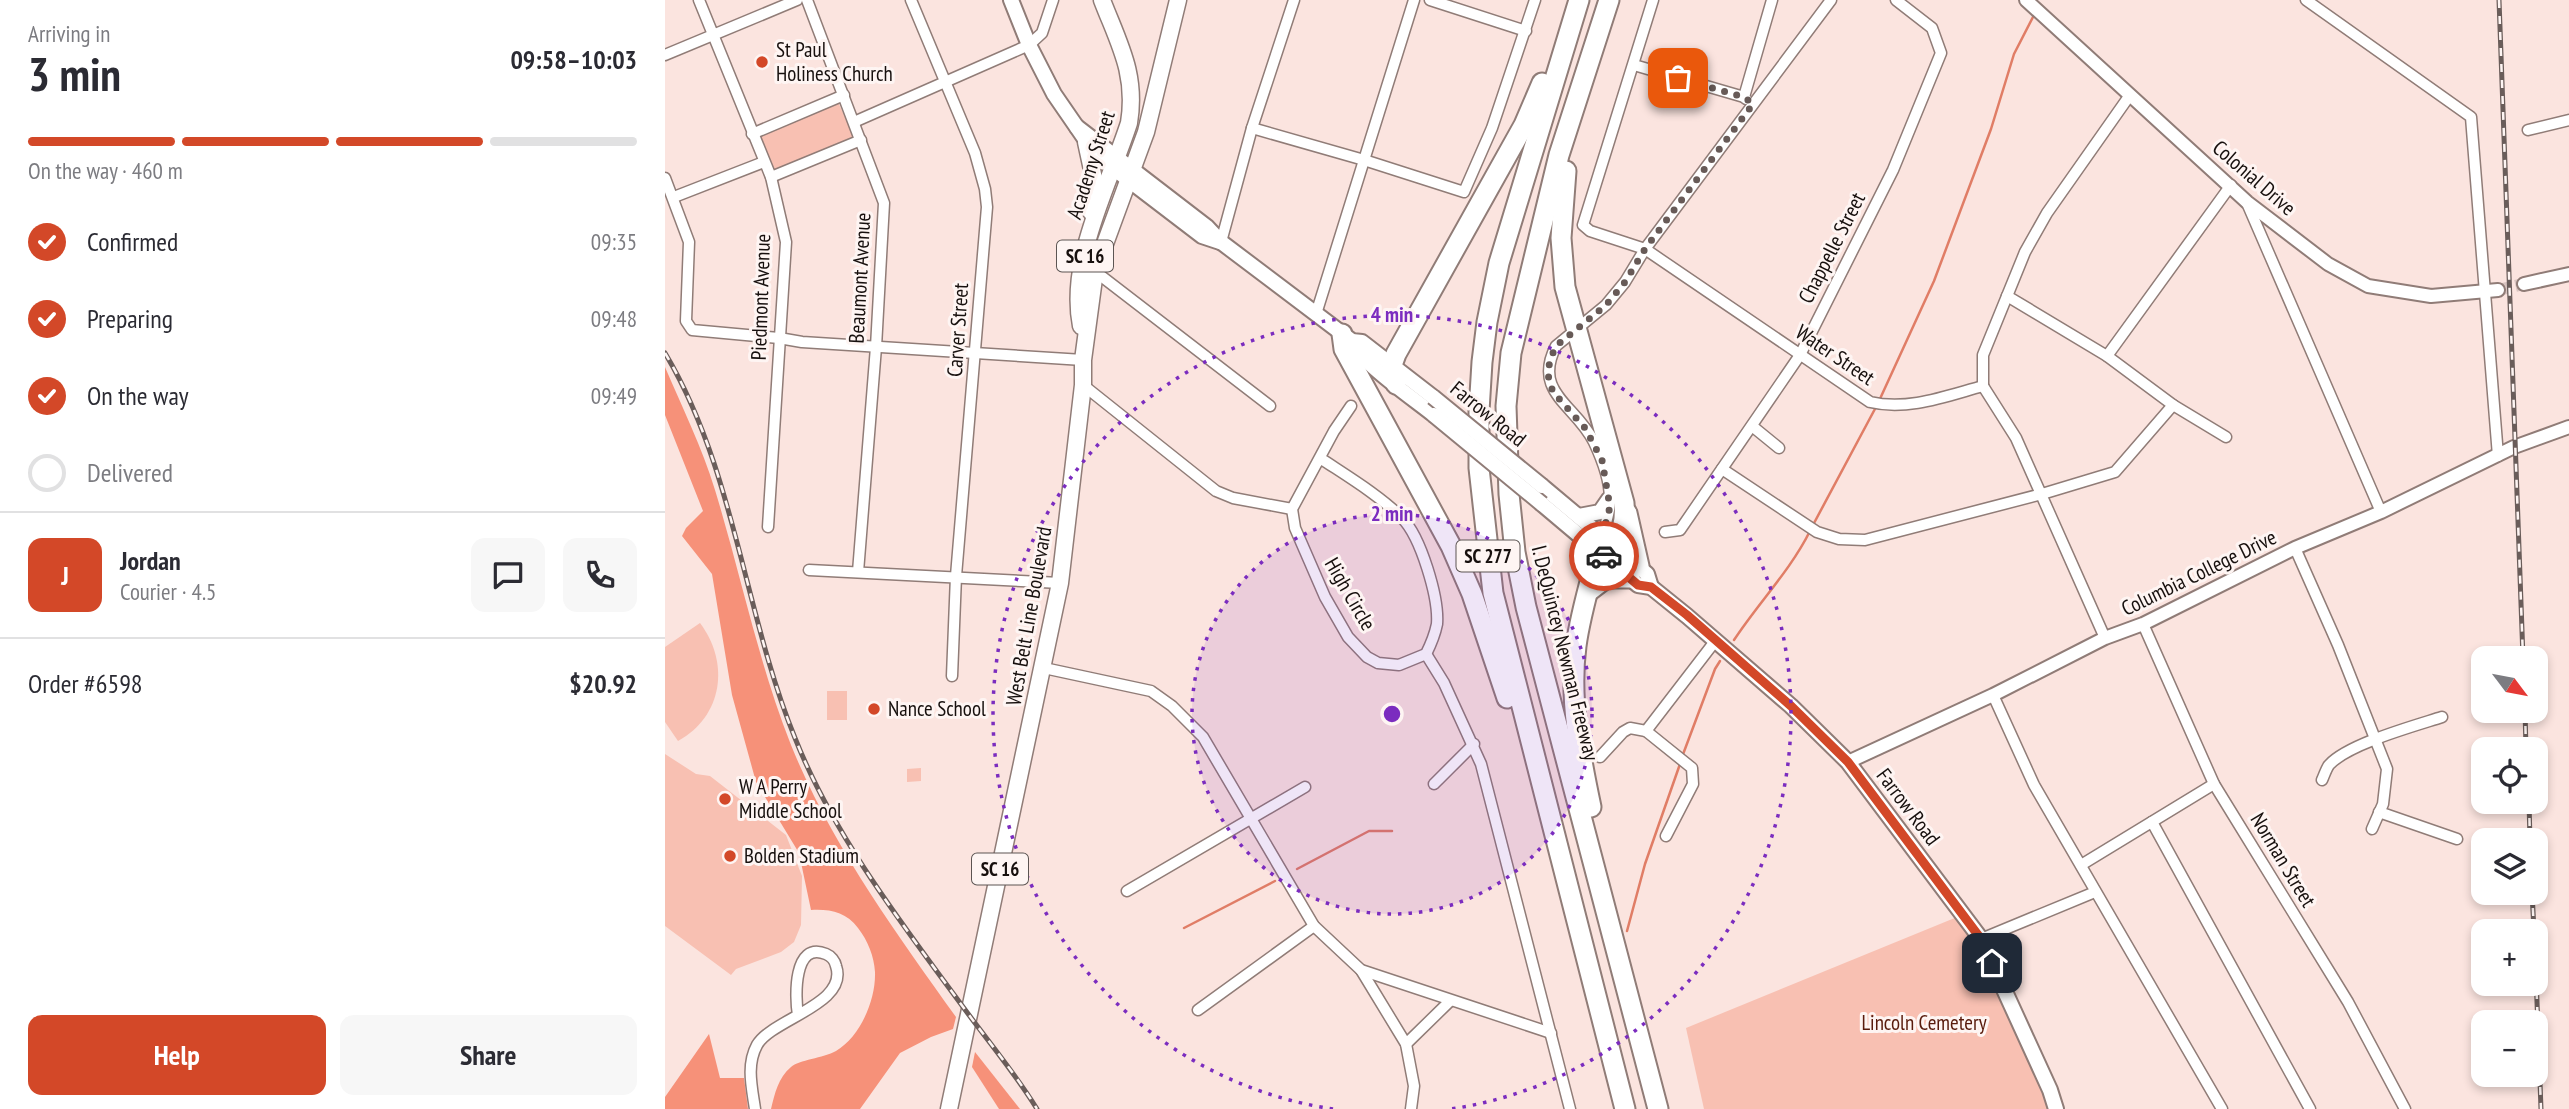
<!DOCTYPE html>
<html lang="en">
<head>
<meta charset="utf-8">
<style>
  :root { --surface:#fff; --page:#f7f7f7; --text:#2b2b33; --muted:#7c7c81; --line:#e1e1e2; --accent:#d34828 }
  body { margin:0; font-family:"PT Sans Narrow",sans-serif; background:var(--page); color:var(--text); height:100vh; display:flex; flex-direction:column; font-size:26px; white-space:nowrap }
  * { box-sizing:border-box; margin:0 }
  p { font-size:23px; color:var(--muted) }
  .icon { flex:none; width:38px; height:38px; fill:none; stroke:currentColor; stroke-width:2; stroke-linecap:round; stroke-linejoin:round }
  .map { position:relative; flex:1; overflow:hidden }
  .drawer { display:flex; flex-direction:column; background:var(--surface); width:665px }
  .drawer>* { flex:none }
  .needle { width:46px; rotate:122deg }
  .buttons { position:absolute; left:1806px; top:646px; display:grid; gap:14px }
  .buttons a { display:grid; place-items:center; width:77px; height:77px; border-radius:14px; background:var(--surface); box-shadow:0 4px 10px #0003; font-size:35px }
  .pin { position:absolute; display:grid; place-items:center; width:60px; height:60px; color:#fff; margin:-30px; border-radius:14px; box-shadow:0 4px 10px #0006 }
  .courier { position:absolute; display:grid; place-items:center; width:70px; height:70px; margin:-35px; border:5px solid #d34828; border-radius:50%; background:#fff; color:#222; box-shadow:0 2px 9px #0007 }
  .head em { font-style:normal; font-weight:700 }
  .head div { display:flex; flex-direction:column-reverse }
  .head { display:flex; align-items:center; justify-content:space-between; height:119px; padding:0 28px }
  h1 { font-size:46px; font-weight:700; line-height:52px }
  .bar { display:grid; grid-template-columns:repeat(4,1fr); gap:10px 7px; align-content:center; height:84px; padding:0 28px }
  .bar i { height:9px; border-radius:5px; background:var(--line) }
  .bar .active { background:var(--accent) }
  .bar p { grid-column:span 4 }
  .line { display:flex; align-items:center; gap:18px; padding:0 28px; border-top:2px solid var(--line) }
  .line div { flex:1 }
  .round { display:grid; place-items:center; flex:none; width:74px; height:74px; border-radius:14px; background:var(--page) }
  ol { padding:0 28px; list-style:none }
  li { display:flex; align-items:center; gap:21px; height:77px }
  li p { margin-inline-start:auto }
  li .icon { padding:7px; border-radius:50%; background:var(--accent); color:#fff; stroke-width:4 }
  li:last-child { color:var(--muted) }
  li i { width:38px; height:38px; border:4px solid var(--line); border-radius:50% }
  .primary-button { display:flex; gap:14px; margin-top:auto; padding:14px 28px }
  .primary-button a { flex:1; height:80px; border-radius:14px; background:var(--accent); color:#fff; font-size:28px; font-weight:700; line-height:80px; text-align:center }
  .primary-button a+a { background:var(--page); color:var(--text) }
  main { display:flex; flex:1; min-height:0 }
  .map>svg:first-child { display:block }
</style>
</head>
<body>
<main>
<section class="drawer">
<div class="head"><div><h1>3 min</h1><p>Arriving in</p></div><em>09:58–10:03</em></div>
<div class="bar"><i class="active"></i><i class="active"></i><i class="active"></i><i></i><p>On the way · 460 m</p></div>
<ol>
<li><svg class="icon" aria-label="check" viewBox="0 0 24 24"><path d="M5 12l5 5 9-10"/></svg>Confirmed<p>09:35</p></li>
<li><svg class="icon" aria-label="check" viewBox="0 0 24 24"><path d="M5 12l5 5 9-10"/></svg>Preparing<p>09:48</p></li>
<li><svg class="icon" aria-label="check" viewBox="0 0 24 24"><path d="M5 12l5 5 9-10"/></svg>On the way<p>09:49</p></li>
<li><i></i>Delivered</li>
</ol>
<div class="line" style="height:126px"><b class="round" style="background:var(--accent);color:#fff">J</b><div><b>Jordan</b><p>Courier · 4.5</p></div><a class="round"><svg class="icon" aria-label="chat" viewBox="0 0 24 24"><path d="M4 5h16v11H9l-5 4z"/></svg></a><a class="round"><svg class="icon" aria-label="phone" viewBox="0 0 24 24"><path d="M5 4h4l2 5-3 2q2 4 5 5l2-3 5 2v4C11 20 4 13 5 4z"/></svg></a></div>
<div class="line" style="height:91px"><div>Order #6598</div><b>$20.92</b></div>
<div class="primary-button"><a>Help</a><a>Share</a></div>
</section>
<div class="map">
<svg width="1904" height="1109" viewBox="0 0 1904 1109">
  <rect width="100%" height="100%" fill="#fbe4df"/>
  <g fill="#f8c0b2">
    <polygon points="173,102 190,139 109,173 94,136"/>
    <path d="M 35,623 C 65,663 58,716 13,741 L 0,722 L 0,647 Z"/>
    <rect x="162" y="691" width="20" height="29"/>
    <polygon points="0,754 31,774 45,776 121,835 137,876 136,925 129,942 116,952 71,969 66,975 0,926"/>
    <polygon points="256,768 256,781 242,782 242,769"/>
    <polygon points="1297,915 1391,1109 1039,1109 1021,1028"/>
  </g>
  <g fill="#f69179">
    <path d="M 0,367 C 17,407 37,447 50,490 C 76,575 93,662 126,745 C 166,844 229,930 291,1017 L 288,1029 L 266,1037 L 235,1053 L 195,1109 L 106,1109 C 110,1093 113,1078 126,1067 C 134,1060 158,1058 171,1051 C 195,1037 211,1000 210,972 C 209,956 203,941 193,928 C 181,912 165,909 146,910 L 134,853 L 91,782 L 67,695 L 47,574 L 17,536 L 21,528 L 38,511 L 0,415 Z"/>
    <polygon points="44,1034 55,1078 79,1078 83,1109 0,1109 0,1097"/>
    <polygon points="310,1052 355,1109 334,1109 307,1067"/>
  </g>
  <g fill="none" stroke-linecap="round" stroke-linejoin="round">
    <g stroke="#e07d66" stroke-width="2.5">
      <polyline points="1214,401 1269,281 1326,129 1349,54 1369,15"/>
      <polyline points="1148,525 1211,407"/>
      <path d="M 1069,640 C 1094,602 1125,571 1145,531"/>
      <polyline points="1017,757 1050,669 1055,661"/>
      <polyline points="632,869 704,831 727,831"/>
      <polyline points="519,928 610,881"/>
      <polyline points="962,931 980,864 1015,764"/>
    </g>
    <polyline stroke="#d9c4c0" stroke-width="12" stroke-dasharray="12 6" stroke-linecap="butt" points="1833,290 1859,284"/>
    <g stroke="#907c77" stroke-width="13">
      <g id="minor">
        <polyline points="34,0 106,177 121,242 103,527"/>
        <polyline points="142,0 219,203 211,347 193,572"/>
        <polyline points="246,0 310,153 320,189 322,207 291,576 287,676"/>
        <polyline points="765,0 861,31"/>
        <path d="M 988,0 L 918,225 L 925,231 L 980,249 L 1205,402 C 1243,411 1281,396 1318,386"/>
        <polyline points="1641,0 1806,117 1833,456"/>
        <polyline points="0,55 132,0"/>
        <polyline points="969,65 1079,97"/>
        <polyline points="1081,99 1079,97 1107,0"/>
        <polyline points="189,122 364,45 377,33 388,0"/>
        <polyline points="587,128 699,160 799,192 827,128 870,0"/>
        <polyline points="1863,130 1904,120"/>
        <polyline points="87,134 179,95"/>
        <polyline points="106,177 196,140"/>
        <polyline points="0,178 24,242 21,321 27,330 114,338 137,342 418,360"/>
        <polyline points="9,197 99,162"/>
        <polyline points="1582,203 1716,512"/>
        <polyline points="556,242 587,128 629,0"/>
        <polyline points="427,269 605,406"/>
        <polyline points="1342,296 1442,356 1508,405 1561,437"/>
        <polyline points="651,314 749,0"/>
        <polyline points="1442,356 1566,185"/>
        <polyline points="418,385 551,491 568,498 627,509"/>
        <polyline points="1318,386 1318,355 1360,252 1382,213 1465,95"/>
        <polyline points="1318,386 1351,438 1440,638"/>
        <polyline points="1087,426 1114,448"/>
        <path d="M 655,458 C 682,476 714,495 737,518 C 756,537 774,598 772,624 C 770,634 766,644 761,654 L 734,665 L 713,663 L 702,657 L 683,637 L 660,597 L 630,528 L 627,509 L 669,431 L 686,406"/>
        <polyline points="1057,469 1152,532 1174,539 1200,540 1377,494 1450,472 1508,405"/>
        <polyline points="1000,532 1015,530 1135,355 1228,170 1276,53 1267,28 1231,0"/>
        <path d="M 936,541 C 939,531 942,520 944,510 C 948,489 938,461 929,442 C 911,405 867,393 891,346 L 941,305 L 960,282 L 980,249 L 1166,0"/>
        <polyline points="1630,548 1673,645 1722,769 1718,804 1707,829"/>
        <polyline points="144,570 395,583"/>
        <polyline points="1478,624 1549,784 1683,1002 1740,1109"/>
        <polyline points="761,654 779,683 816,764 905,1109"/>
        <polyline points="379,668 486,691 507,706 538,737 649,926 696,970 886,1033"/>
        <polyline points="1328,695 1369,785 1557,1109"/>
        <polyline points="981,731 1027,768 1028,784 1001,836"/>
        <polyline points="935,757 958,732 965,728 981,731 1051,640"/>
        <path d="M 1657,780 C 1659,776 1661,769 1664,765 C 1683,744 1749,726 1777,717"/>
        <polyline points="769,784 809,744"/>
        <polyline points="1714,812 1792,839"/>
        <polyline points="1487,822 1645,1109"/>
        <polyline points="1416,865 1549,784"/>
        <polyline points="462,891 640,787"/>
        <polyline points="1316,939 1430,892"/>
        <polyline points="696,970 741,1044 749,1086 746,1109"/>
        <polyline points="533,1010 649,926"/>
        <polyline points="741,1044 785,1001"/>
        <path d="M 90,1109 C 87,1088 81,1065 92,1045 C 107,1019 184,1004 171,966 C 170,961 166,956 161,954 C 128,940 130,998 133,1015"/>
      </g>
    </g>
    <g stroke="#907c77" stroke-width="16">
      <g id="tertiary">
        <polyline points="1361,0 1582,202 1663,264 1703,286 1766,296 1833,290"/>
        <polyline points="1859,284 1904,274"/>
        <polyline points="1183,762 1328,695 1440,638 1478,624 1630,548 1716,512 1849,447 1904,427"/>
      </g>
    </g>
    <g stroke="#907c77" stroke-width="18">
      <g id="secondary">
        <polyline points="346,0 364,45 389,94 431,155 537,236 555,242"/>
        <polyline points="412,127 542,227 556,242 687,341 697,342 768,397"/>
        <path d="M 687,341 C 696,363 748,398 769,415"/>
        <polyline points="877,486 982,574 986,587"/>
        <polyline points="877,504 973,585 986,587 1022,616 1126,706 1183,762 1316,939 1385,1090 1391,1109"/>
        <polyline points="914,516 935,512 944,499"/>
      </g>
    </g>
    <g stroke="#907c77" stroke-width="19">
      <g id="primary">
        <polyline points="421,142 429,179 426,212"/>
        <path d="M 416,326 C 403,260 444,185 464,123 C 472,74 454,44 437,0"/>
        <polyline points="284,1109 395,583 418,385 418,360 430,271 481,132 513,0"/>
      </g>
    </g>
    <g stroke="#907c77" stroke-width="23">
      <g id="motorway">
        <polyline points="914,0 834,263 822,322 817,362 814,411 814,468 828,593 960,1109"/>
        <polyline points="944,0 894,155 846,353 841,406 844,494 850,552 861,607 993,1109"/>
        <path d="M 901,171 L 896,238 L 900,287 L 959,503 C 960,515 960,529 951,538 C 944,545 934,547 932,556 C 924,586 915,616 911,646 C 904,699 915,755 926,807"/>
        <polyline points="677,334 679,349 786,546 807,594 842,698"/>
        <polyline points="731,384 727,365 731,354 859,125 877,83"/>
        <polyline points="962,513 974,566"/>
        <polyline points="924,591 941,578 965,578"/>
      </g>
    </g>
    <use href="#minor" stroke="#fff" stroke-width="10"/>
    <use href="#tertiary" stroke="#fff" stroke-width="12"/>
    <use href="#secondary" stroke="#fff" stroke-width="14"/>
    <use href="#primary" stroke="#fff" stroke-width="16"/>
    <use href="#motorway" stroke="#fff" stroke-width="19"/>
    <g stroke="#6a5d5a" stroke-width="5">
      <g id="rail">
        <polyline points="1834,0 1858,658"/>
        <path d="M 0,353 C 70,470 79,613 130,738 C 169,837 241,929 304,1015 C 327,1046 352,1076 372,1109"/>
        <polyline points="1860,710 1861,749"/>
        <polyline points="1864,802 1865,840"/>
        <polyline points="1867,892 1869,931"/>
        <polyline points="1871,975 1876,1109"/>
      </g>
    </g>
    <use href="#rail" stroke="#fef5f3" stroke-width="2.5" stroke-dasharray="8" stroke-linecap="butt"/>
    <g stroke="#907c77" stroke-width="18" stroke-linecap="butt">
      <g id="secondary-bridge">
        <polyline points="768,397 877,486"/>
        <polyline points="769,415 877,504"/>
      </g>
    </g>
    <use href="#secondary-bridge" stroke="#fff" stroke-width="14"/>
  </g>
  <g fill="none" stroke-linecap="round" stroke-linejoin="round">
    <polyline stroke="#675a57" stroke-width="7" stroke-dasharray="0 12.6" points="939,556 933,552 945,507 937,460 920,428 889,393 884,383 883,369 887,355 891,346 941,305 960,282 980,249 1088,104 1079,97 1013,78"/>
    <polyline stroke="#d34828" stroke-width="9" points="939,556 973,585 986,587 1022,615 1126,706 1183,762 1316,939 1327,963"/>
  </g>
  <circle cx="727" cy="714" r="200" fill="#7b2cbf" fill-opacity=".12"/>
  <g fill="none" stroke="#7b2cbf" stroke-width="3.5" stroke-dasharray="3.5 7">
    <circle cx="727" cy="714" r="200"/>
    <path d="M668 1109A399 399 0 1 1 786 1109"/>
  </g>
  <g fill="#d34828" stroke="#fef5f3" stroke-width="2.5">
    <circle cx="97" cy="62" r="7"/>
    <circle cx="209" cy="709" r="7"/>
    <circle cx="60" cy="799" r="7"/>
    <circle cx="65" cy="856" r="7"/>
  </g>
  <g text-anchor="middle" stroke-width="6" stroke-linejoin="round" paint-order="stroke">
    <g fill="#fef5f3" stroke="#5c5553" stroke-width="2">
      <rect x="392" y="240.5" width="56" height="31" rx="5"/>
      <rect x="791.5" y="540.5" width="63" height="31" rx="5"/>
      <rect x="307" y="853.5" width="56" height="31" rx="5"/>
    </g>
    <g font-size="19" font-weight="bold" fill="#17100e">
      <text x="420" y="263">SC 16</text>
      <text x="823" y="563">SC 277</text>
      <text x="335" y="876">SC 16</text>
    </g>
    <g font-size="21" fill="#17100e" stroke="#fef5f3" text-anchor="start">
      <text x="111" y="57">St Paul<tspan x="111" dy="24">Holiness Church</tspan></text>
      <text x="223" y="716">Nance School</text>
      <text x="74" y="794">W A Perry<tspan x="74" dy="24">Middle School</tspan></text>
      <text x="79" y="863">Bolden Stadium</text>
    </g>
    <g font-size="21" fill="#17100e" stroke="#fef5f3">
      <text transform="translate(426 165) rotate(-72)" y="7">Academy Street</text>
      <text transform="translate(1589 178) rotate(41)" y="7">Colonial Drive</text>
      <text transform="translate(1167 248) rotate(-63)" y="7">Chappelle Street</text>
      <text transform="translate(195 278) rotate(-87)" y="7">Beaumont Avenue</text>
      <text transform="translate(96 297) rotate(-88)" y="7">Piedmont Avenue</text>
      <text transform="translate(293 330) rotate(-86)" y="7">Carver Street</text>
      <text transform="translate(1170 355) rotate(34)" y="7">Water Street</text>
      <text transform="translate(823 414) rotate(39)" y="7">Farrow Road</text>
      <text transform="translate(1534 573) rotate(-26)" y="7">Columbia College Drive</text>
      <text transform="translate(685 594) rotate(60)" y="7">High Circle</text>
      <text transform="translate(364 616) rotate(-80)" y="7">West Belt Line Boulevard</text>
      <text transform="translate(900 653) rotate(76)" y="7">I. DeQuincey Newman Freeway</text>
      <text transform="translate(1243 807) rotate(53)" y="7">Farrow Road</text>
      <text transform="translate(1618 860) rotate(59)" y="7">Norman Street</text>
    </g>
    <g font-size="21" fill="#591b0c" stroke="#fef5f3">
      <text x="1259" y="1030">Lincoln Cemetery</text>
    </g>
  </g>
  <circle cx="727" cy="714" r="10" fill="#7b2cbf" stroke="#fef5f3" stroke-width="3.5"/>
  <g font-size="21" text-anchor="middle" font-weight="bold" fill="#7b2cbf" stroke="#fef5f3" stroke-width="6" stroke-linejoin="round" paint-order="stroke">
    <text x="727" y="322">4 min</text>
    <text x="727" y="521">2 min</text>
  </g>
</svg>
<div class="buttons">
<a><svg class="needle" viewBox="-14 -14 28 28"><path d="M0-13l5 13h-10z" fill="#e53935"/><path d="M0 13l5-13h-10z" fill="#7c7c81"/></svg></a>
<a><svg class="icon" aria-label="locate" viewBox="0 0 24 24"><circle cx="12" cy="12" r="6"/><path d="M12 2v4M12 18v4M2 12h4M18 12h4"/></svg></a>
<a><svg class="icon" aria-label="layers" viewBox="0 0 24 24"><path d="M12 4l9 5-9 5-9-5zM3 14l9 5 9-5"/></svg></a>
<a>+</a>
<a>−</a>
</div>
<div class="pin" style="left:1013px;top:78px;background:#ea580c"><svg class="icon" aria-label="bag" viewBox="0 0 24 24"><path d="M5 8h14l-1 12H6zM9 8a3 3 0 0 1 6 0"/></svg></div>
<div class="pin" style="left:1327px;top:963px;background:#1f2937"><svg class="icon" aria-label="home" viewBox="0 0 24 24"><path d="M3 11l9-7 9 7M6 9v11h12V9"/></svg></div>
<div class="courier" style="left:939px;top:556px"><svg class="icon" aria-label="car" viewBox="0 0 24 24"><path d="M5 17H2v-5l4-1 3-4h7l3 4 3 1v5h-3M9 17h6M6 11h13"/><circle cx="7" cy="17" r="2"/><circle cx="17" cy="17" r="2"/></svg></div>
</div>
</main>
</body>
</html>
